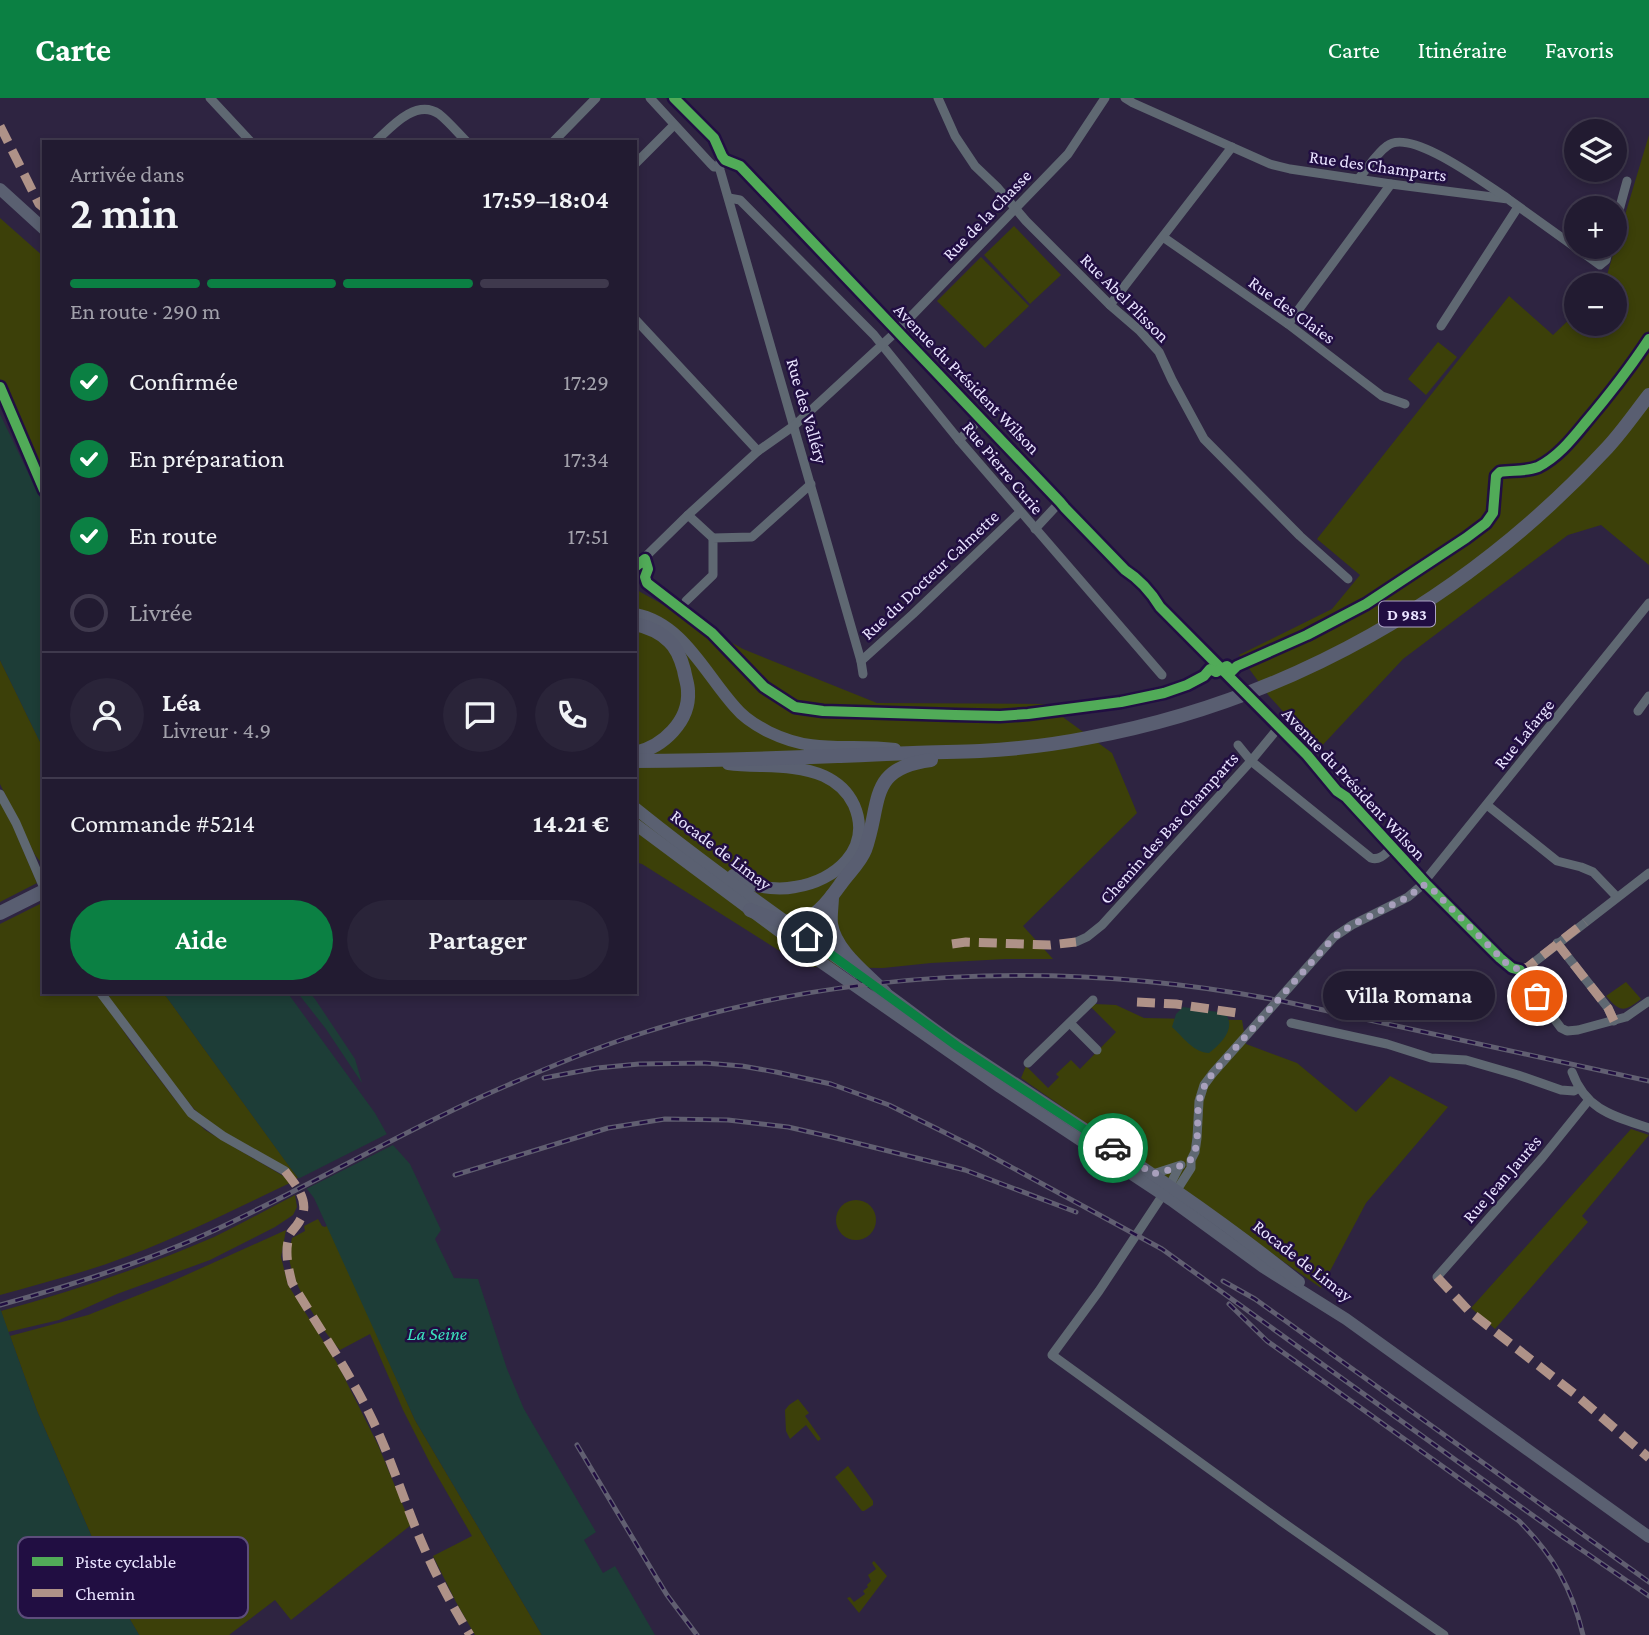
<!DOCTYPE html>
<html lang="fr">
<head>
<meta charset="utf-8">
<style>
  :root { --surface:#221b31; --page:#2a2439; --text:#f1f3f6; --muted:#a2a1ab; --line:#3f394d; --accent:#0b8043 }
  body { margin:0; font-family:"Crimson Pro",serif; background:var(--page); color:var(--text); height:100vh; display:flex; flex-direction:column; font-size:26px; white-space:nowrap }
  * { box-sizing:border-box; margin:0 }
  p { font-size:23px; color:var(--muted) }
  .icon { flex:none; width:38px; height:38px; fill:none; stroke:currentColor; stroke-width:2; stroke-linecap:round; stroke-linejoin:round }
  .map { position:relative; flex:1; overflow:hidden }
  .side { position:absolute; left:42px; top:42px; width:595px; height:854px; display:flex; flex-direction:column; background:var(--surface); border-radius:0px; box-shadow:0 4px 10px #0003,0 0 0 2px var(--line) }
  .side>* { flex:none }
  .buttons { position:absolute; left:1564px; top:21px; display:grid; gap:14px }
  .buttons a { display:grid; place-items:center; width:63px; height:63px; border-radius:50%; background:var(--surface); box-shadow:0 4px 10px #0003,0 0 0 2px var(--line); font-size:35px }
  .pin { position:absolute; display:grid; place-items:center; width:60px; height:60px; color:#fff; margin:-30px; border:4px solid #fff; border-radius:50%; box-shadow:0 2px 7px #0007 }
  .courier { position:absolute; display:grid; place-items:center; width:70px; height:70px; margin:-35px; border:5px solid #0b8043; border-radius:50%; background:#fff; color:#222; box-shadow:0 2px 9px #0007 }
  .bubble { position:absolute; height:49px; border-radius:24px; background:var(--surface); box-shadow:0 4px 10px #0003,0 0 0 2px var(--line); font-size:23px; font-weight:600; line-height:49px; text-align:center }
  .overview em { font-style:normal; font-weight:600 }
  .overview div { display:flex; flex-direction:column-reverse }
  .overview { display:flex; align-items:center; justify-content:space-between; height:119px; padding:0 28px }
  h1 { font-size:46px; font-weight:600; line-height:52px }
  .bar { display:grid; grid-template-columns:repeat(4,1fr); gap:10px 7px; align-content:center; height:84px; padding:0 28px }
  .bar i { height:9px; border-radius:5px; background:var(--line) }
  .bar .current { background:var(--accent) }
  .bar p { grid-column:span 4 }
  .line { display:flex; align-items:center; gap:18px; padding:0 28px; border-top:2px solid var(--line) }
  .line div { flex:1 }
  .round { display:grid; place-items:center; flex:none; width:74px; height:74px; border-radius:37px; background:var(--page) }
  ol { padding:0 28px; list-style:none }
  li { display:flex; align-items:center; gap:21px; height:77px }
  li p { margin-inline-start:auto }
  li .icon { padding:7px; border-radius:50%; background:var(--accent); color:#fff; stroke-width:4 }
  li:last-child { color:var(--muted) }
  li i { width:38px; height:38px; border:4px solid var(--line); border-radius:50% }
  .button { display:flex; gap:14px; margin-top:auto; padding:14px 28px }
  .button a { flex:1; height:80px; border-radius:42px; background:var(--accent); color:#fff; font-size:28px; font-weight:600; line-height:80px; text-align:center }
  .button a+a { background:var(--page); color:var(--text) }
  header { display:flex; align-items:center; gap:42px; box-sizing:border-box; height:98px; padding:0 35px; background:var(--accent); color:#fff }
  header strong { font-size:33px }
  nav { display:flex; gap:38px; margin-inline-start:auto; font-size:24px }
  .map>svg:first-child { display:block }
</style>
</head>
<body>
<header>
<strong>Carte</strong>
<nav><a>Carte</a><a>Itinéraire</a><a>Favoris</a></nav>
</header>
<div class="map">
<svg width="1649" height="1537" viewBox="0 0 1649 1537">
  <rect width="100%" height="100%" fill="#2e2441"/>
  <g fill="#3c4009">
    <polygon points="1649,37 1649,467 1601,427 1568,437 1403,561 1318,652 1269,598 1239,557 1332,511 1360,477 1317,441 1509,198 1553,237 1577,214 1577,226 1615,226 1615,187 1604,187"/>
    <polygon points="0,120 44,159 44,403 0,305"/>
    <polygon points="1014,128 1061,177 1030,206 984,157"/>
    <polygon points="981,159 1029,208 985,250 937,203"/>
    <polygon points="1438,244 1457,259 1426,297 1408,281"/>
    <polygon points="635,491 743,551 877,605 1045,606 1112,655 1137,715 1023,828 1053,861 1006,861 931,865 883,870 805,869 642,766 635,764"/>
    <polygon points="0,562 44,652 44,768 35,757 0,686"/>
    <polygon points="0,703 13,728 37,785 0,804"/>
    <path d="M 44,804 L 44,894 L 97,894 L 131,944 L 177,1004 L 205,1032 L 285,1079 L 290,1085 C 237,1110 184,1137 128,1158 C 87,1174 43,1185 0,1197 L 0,826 Z"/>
    <path d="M 1626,884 L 1641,901 C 1624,914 1621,915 1606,898 Z"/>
    <polygon points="105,894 163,894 298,1080 295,1081 282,1068 214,1028 194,1011 163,974"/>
    <polygon points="1095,906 1116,907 1144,920 1242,922 1246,946 1297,965 1356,1014 1390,978 1448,1009 1366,1105 1321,1190 1021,980 1026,968 1048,990 1059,979 1056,976 1071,962 1080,971 1116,934 1091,909"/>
    <polygon points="1631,1031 1649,1037 1582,1118 1588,1124 1495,1231 1471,1210"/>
    <path d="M 295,1097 L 297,1109 L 293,1117 L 275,1129 L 210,1162 L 117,1196 L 59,1222 L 8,1234 L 1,1213 C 73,1193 145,1169 214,1139 C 241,1126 268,1111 295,1097 Z"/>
    <circle cx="856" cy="1122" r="20"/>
    <path d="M 318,1121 L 322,1128 L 325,1129 L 328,1127 L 415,1322 L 542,1537 L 475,1537 L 456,1504 L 433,1458 L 472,1438 L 431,1367 L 403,1312 L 370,1236 L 340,1252 C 322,1232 289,1183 289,1156 C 289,1151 291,1146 292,1140 L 305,1133 L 304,1128 Z"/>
    <polygon points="286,1132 281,1159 288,1187 337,1265 378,1347 411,1427 291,1522 275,1502 229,1537 139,1537 121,1506 37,1313 10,1238 88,1217 166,1186"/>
    <polygon points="798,1301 809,1315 805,1318 821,1341 818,1343 806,1327 790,1341 786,1333 785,1312 789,1307"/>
    <polygon points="848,1368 873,1403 873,1407 864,1413 862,1413 835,1379"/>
    <polygon points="874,1463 887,1478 859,1515 847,1500 850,1499 854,1504 865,1496 863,1493 868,1489 867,1487 871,1483 868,1477 876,1471 872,1465"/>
  </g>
  <g fill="#1d3d37">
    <polygon points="0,316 44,408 44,652 0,562"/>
    <polygon points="1424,888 1455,913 1414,903"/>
    <polygon points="163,894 287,894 375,1015 393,1047 410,1066 441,1132 435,1141 454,1180 478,1181 507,1271 524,1311 596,1434 584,1442 603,1475 615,1468 655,1537 542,1537 415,1322 314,1100 286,1064"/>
    <polygon points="297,894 309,894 315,901 355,961 362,985 326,931"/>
    <path d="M 1183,909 L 1225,915 C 1237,930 1221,946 1209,955 C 1194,955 1182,938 1172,929 L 1176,916 Z"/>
    <polygon points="0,1210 37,1313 121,1506 139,1537 0,1537"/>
  </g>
  <polygon fill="#2e2441" points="391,1034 396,1045 393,1047 304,1092 296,1082"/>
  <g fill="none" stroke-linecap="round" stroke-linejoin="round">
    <g stroke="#5f6872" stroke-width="9">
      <polyline points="210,0 251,44"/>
      <polyline points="650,0 710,65 714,69 720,69"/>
      <path d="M 674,0 L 714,40 L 722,58 L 725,62 L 740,68 L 1060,404 L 1065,410 L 1125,472 C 1139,481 1151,494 1160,509 L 1237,586"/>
      <polyline points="938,0 955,38 975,68 997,89 1026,123 1110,207 1139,232 1159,254 1172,282 1204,341 1300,438 1348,481"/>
      <polyline points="1125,0 1133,5 1270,66 1290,71 1391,86 1508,101 1600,167 1606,162 1609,149"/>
      <path d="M 375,44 C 391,29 416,0 439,16 C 449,24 458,35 467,44"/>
      <polyline points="553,44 596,0"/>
      <polyline points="722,58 719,67 720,72 861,563 863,576"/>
      <polyline points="635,66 674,27"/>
      <path d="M 1358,81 C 1367,71 1377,55 1387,48 C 1410,29 1485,86 1507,100"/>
      <polyline points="729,100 740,102 874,237 959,342 1162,577"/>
      <polyline points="1615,127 1627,83"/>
      <polyline points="1163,139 1288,226 1382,298 1405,306"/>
      <polyline points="1110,207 1232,49"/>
      <polyline points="635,221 758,353"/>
      <polyline points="1288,226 1391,86"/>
      <polyline points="1441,228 1518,109"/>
      <polyline points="959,342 981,320"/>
      <polyline points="688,417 713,440"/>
      <polyline points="1035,431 1060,404"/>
      <polyline points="635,469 688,417 758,353 795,327 897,233 1068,56 1105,0"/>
      <polyline points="686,503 713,477 713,440 752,439 811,386"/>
      <polyline points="861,563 913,516 1020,414"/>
      <polyline points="1256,606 1307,657 1337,693 1346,699 1426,786 1500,860 1512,870 1520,872"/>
      <polyline points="1638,613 1649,598"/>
      <path d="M 1238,647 L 1251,663 L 1371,760 C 1380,763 1386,755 1393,749"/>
      <polyline points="0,696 16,725 44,790"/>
      <polyline points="1487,707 1557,763 1581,769 1593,774 1617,799"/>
      <polyline points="1426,786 1428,779 1649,505"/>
      <polyline points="1076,844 1087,839 1102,827 1251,663 1279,629"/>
      <polyline points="1557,845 1608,910 1614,923"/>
      <polyline points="1520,872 1520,880 1523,884 1537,898 1561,930 1567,933 1578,932 1626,919 1649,903"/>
      <polyline points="1520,872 1528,869 1649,775"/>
      <polyline points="100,894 191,1015 223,1038 285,1073"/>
      <polyline points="1070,925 1097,952"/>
      <polyline points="1291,925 1387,946 1431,960 1466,962 1518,977 1561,992 1574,993 1579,990"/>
      <polyline points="1028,965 1093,902"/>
      <path d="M 1572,974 C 1586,1012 1613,1018 1649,1030"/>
      <polyline points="1179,1069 1172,1083 1099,1193 1052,1257 1281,1423 1444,1537"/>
      <polyline points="1153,1076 1181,1067"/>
      <polyline points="1173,1098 1191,1070 1191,1062 1195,1054 1197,1040 1199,1003 1204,987 1213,975 1334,839 1352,827 1408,799 1421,788 1426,786"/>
      <polyline points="1437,1179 1542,1060 1588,1003"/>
    </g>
    <g stroke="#5a6071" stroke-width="12">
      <polyline points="0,91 44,131"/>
      <path d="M 635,516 C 683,525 705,576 735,609 C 744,620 757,628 769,634 C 816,657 848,645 895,651"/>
      <path d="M 728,666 C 760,670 794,665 824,678 C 837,684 848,694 854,707 C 873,751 835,783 795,789 C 780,792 761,790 747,785 C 742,783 737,779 733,777"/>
      <path d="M 635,710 C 707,768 782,821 858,875"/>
      <polyline points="635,726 815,860 1000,989 1171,1102 1263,1169 1346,1221 1649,1439"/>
      <path d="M 878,890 C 906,909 932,931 960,949 C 1075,1026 1192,1097 1299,1184"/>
    </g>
    <g stroke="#595e71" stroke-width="14">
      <path d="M 635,526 C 648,529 659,533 669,543 C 677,550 681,561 684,572 C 685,579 688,586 688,593 C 690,623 663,649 635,655"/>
      <path d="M 635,663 C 728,662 820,659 913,655 C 935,654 958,654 980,653 C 1016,651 1052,647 1087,640 C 1289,603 1468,500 1607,350 C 1622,334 1635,315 1649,297"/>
      <path d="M 832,798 C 832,807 830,817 831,826 C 835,853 867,876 885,895"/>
      <path d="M 750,812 C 797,832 810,829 840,787 C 848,775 860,765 865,752 C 882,705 867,670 931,662"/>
      <polyline points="0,815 44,793"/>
    </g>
    <g stroke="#615f71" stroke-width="5">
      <g id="rail">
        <polyline points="544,980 597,970 639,966 705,965 742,968 776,974 831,986 889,1007 978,1051 1162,1151 1560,1437 1649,1498"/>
        <polyline points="455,1077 608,1030 665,1021 728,1022 788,1029 832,1039 965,1072 1076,1114"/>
        <polyline points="1223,1183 1255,1201 1649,1484"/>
        <path d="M 1229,1206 L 1267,1243 L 1519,1423 C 1553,1457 1572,1490 1583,1537"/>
        <path d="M 0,1207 C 69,1188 139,1166 204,1137 C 299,1094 388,1041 483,998 C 528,978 574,958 621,942 C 834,870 1062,860 1282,903 L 1649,983"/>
        <polyline points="577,1347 656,1479 667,1497 697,1537"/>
      </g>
    </g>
    <use href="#rail" stroke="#210e42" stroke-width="2.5" stroke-dasharray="8" stroke-linecap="butt"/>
    <g stroke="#af9288" stroke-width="9" stroke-dasharray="18 9" stroke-linecap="butt">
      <polyline points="0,28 39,106 44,110"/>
      <polyline points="1557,845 1608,910 1614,923"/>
      <polyline points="952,846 966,844 1050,847 1076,844"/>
      <polyline points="1520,872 1528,869 1585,824"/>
      <path d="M 1520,872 C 1519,884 1529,890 1537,898"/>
      <polyline points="1137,904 1176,906 1244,916"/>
      <path d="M 285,1073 C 296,1087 311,1104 300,1122 C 298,1127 293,1131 290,1136 C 284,1152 288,1169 292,1185 C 319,1230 350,1275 373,1323 C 393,1365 406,1410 425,1452 C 438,1482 453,1509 470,1537"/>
      <polyline points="1437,1179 1469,1213 1576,1297 1649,1360"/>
    </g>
    <g stroke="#210e42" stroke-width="15">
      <g id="cycleway">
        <path d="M 674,0 L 714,40 L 722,58 L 725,62 L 740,68 L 1060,404 L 1065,410 L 1125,472 C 1139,481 1151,494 1160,509 L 1307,657 L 1337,693 L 1346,699 L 1426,786 L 1500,860 L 1512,870 L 1520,872"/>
        <polyline points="0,289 44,392"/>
        <path d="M 635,469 L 645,461 L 648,471 L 645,479 L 647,485 L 712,535 L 764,589 L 795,609 L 823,613 L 955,617 L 1000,618 L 1028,616 L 1121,604 L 1164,595 L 1187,587 L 1204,578 L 1210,571 L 1216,574 L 1227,568 L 1232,573 L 1237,568 L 1307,537 L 1366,506 L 1466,440 L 1486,425 L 1493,415 L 1496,378 L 1500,374 C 1513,372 1525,374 1538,369 C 1558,359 1572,341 1586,324 C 1608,298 1630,270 1649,241"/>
      </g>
    </g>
    <use href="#cycleway" stroke="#51ab58" stroke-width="10"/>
  </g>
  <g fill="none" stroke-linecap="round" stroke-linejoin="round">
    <path stroke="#a8a0bc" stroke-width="7" stroke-dasharray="0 12.6" d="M 1113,1050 L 1153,1076 C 1165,1073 1178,1070 1189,1063 C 1201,1054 1196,1019 1199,1004 C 1201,993 1206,984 1213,975 L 1334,839 L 1352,827 L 1408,799 L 1423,787 L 1429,788 L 1508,867 L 1520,872 C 1519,884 1529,890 1537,898"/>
    <polyline stroke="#0b8043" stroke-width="9" points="807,839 957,948 1113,1050"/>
  </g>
  <g text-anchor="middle" stroke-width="5" stroke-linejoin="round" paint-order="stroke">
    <rect fill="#210e42" stroke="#ada3c6" stroke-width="2" x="1379" y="503.5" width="56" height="25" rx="5"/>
    <g font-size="16" font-weight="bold" fill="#e9e3ff">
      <text x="1407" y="522">D 983</text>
    </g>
    <g font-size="18" fill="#e9e3ff" stroke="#210e42">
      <text transform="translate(1378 68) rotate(8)" y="6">Rue des Champarts</text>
      <text transform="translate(987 117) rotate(-46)" y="6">Rue de la Chasse</text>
      <text transform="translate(1125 200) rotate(45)" y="6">Rue Abel Plisson</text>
      <text transform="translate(1292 212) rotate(36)" y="6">Rue des Claies</text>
      <text transform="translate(967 281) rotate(46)" y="6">Avenue du Président Wilson</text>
      <text transform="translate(807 313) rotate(74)" y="6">Rue des Valléry</text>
      <text transform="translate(1003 370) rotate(50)" y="6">Rue Pierre Curie</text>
      <text transform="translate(930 477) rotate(-43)" y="6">Rue du Docteur Calmette</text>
      <text transform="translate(1524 636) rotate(-51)" y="6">Rue Lafarge</text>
      <text transform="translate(1354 686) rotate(47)" y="6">Avenue du Président Wilson</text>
      <text transform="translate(1169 730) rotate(-48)" y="6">Chemin des Bas Champarts</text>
      <text transform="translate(721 752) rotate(37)" y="6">Rocade de Limay</text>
      <text transform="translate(1502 1081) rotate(-49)" y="6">Rue Jean Jaurès</text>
      <text transform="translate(1303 1163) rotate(38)" y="6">Rocade de Limay</text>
    </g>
    <g font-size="19" font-style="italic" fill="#3be1bd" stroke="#210e42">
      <text x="437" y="1242">La Seine</text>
    </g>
  </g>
  <rect x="18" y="1439" width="230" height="81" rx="10" fill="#210e42" stroke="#5d4e7b" stroke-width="2"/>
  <rect x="32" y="1459" width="31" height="9" fill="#51ab58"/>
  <rect x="32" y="1491" width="31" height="8" fill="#af9288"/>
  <g font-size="19" fill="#e9e3ff">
    <text x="75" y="1470">Piste cyclable</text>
    <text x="75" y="1502">Chemin</text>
  </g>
</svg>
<div class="buttons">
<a><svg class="icon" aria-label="layers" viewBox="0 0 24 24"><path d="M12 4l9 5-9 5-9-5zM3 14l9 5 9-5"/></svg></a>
<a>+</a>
<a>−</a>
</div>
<div class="pin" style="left:1537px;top:898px;background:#ea580c"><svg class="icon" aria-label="bag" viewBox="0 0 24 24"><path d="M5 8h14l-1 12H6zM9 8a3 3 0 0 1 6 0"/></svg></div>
<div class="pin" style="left:807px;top:839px;background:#1f2937"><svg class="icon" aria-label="home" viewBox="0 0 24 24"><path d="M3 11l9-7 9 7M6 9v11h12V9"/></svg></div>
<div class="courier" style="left:1113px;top:1050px"><svg class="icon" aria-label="car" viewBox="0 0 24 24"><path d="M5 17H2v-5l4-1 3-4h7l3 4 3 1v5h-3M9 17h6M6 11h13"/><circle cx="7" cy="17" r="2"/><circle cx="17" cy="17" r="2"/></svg></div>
<div class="bubble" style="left:1323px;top:873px;width:172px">Villa Romana</div>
<section class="side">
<div class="overview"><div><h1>2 min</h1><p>Arrivée dans</p></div><em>17:59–18:04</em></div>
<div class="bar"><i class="current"></i><i class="current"></i><i class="current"></i><i></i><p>En route · 290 m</p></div>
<ol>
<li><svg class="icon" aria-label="check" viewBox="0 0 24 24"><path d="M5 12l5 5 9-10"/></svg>Confirmée<p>17:29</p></li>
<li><svg class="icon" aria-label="check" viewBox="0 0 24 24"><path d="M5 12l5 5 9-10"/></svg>En préparation<p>17:34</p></li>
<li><svg class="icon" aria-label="check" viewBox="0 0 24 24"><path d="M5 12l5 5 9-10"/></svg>En route<p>17:51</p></li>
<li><i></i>Livrée</li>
</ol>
<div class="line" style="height:126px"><a class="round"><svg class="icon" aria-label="person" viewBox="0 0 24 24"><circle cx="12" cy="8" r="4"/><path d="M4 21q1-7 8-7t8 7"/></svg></a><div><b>Léa</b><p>Livreur · 4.9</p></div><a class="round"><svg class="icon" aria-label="chat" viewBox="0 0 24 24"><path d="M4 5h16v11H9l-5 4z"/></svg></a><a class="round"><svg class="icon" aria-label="phone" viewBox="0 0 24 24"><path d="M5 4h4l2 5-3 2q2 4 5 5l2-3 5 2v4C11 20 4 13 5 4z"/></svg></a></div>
<div class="line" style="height:91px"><div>Commande #5214</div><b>14.21 €</b></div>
<div class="button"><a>Aide</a><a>Partager</a></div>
</section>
</div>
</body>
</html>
